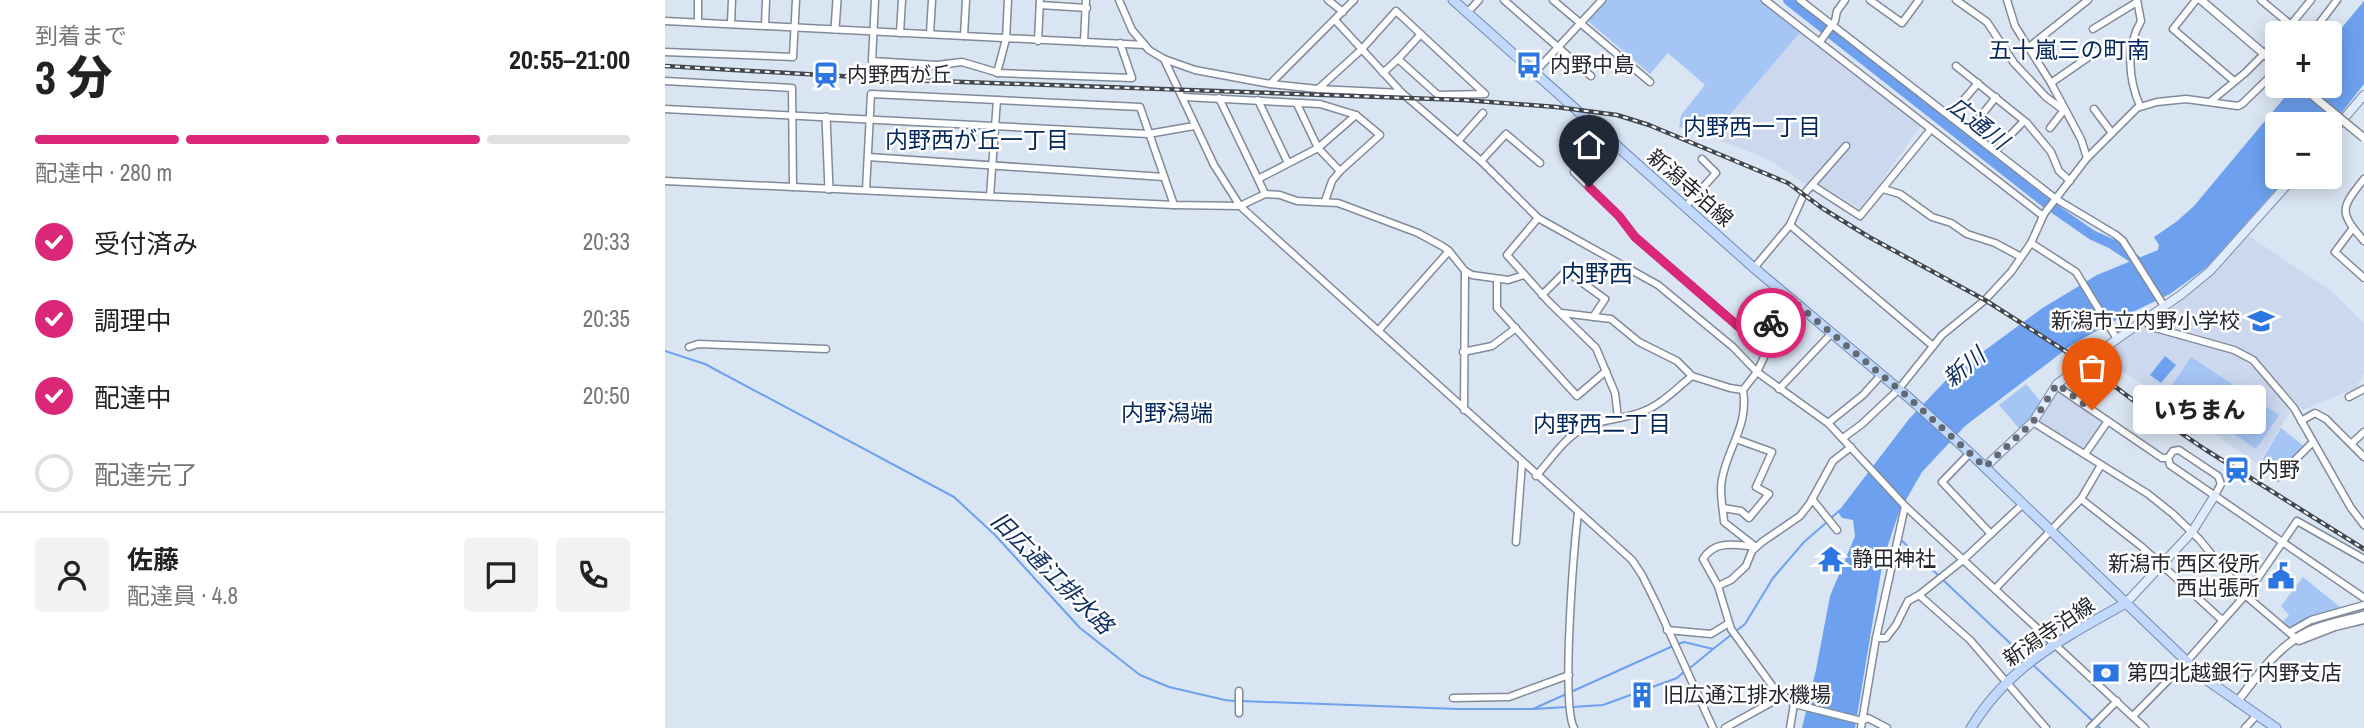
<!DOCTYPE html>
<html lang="ja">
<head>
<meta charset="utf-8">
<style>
  :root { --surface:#fff; --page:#f2f2f2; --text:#222; --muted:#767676; --line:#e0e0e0; --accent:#db2777 }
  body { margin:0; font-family:"Archivo Narrow","Noto Sans JP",sans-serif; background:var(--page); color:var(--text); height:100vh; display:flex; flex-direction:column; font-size:26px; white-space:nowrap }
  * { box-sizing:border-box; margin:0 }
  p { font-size:23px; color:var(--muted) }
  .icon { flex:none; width:38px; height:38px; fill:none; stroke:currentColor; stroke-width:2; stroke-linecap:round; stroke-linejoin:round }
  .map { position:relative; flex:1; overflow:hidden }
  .panel { display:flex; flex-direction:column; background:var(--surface); width:665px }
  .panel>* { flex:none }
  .fabs { position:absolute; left:1600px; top:21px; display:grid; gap:14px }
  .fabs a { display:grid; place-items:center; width:77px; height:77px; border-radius:7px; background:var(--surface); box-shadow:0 4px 18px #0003; font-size:35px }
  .pin { position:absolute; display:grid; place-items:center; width:60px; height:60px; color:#fff; margin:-72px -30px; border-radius:50% 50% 50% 0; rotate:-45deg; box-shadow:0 0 7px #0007 }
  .pin .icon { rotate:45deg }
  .courier { position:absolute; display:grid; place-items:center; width:70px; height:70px; margin:-35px; border:5px solid #db2777; border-radius:50%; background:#fff; color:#222; box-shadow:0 2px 9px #0007 }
  .bubble { position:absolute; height:49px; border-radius:7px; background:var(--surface); box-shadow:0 4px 18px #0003; font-size:23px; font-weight:800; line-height:49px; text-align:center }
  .overview em { font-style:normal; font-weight:800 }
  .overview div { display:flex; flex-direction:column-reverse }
  .overview { display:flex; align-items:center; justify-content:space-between; height:119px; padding:0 35px }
  h1 { font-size:46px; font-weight:800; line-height:52px }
  .bar { display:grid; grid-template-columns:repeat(4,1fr); gap:10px 7px; align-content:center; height:84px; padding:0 35px }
  .bar i { height:9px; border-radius:5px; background:var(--line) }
  .bar .on { background:var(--accent) }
  .bar p { grid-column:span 4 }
  .line { display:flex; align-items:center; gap:18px; padding:0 35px; border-top:2px solid var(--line) }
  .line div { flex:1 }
  .round { display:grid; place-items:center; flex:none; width:74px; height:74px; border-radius:7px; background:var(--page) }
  ol { padding:0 35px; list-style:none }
  li { display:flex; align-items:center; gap:21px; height:77px }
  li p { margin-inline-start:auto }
  li .icon { padding:7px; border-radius:50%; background:var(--accent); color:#fff; stroke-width:4 }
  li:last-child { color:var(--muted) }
  li i { width:38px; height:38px; border:4px solid var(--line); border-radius:50% }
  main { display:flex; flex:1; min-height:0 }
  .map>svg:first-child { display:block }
</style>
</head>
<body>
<main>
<section class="panel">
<div class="overview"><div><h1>3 分</h1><p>到着まで</p></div><em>20:55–21:00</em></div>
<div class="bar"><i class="on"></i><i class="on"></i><i class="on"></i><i></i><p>配達中 · 280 m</p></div>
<ol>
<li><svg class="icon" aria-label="check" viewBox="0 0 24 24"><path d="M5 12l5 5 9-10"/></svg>受付済み<p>20:33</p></li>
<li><svg class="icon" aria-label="check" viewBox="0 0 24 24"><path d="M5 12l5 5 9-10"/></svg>調理中<p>20:35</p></li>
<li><svg class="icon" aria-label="check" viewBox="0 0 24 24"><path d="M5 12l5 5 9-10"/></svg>配達中<p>20:50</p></li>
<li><i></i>配達完了</li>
</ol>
<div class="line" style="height:126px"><a class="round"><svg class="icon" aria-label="person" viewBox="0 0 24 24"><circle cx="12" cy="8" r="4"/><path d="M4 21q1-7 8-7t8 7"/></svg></a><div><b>佐藤</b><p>配達員 · 4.8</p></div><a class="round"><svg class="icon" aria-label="chat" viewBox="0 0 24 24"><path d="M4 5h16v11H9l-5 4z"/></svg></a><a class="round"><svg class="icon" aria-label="phone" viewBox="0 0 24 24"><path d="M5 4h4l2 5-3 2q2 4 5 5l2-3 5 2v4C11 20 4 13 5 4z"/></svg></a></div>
</section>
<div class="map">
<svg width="1699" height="728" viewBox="0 0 1699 728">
  <rect width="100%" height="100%" fill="#dae5f4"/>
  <g fill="#cbd8ee">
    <polygon points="1138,29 1258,123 1196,209 1154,184 1149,190 1101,158 1046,137"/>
    <polygon points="1584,236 1668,292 1699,323 1699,373 1691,388 1638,410 1595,362 1573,347 1499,324 1493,318 1526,293"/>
    <polygon points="1475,327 1513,336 1495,357 1514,336 1573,356 1591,370 1625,412 1593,464 1473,381 1434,357"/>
    <polygon points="1391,388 1439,422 1419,450 1373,420"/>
  </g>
  <g fill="#a5c5f5">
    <polygon points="941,0 1096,0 1138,29 1046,137 1014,127 1016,115 1040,85 1003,53 985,74 923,21"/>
    <polygon points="1526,357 1614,415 1591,449 1504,390"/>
    <polygon points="1361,384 1378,404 1357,432 1334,405"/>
    <polygon points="1616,428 1640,447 1612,475 1594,465"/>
    <polygon points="1638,577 1675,607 1625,630 1617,623 1624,615 1616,606"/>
  </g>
  <g fill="#6da1ef">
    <polygon points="1699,1 1699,84 1664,129 1664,124 1612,124 1612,177 1622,177 1542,267 1505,294 1453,319 1408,344 1300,426 1257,472 1234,512 1218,560 1190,728 1137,728 1151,670 1165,596 1190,536 1188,520 1177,518 1173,512 1244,419 1285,376 1376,309 1432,275 1493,250 1494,245 1489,237 1511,222 1529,206 1629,86 1664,86 1664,43"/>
    <polygon points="1500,356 1511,365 1496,383 1485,375"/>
  </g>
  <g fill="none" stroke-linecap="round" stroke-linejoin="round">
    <g stroke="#6da1ef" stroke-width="2">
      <polyline points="0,351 40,364 289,497 330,535 415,628 475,675 504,687 560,700 570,701"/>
      <polyline points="1166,518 1175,510"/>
      <polyline points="1235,539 1274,576"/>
      <polyline points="1278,580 1363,660"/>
      <polyline points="1013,644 1019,642 1048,649 1080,624 1108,578 1139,542 1162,522"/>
      <polyline points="1367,664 1435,728"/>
      <polyline points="1025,668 1048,649"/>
      <polyline points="576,701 793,709 868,709 1008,646"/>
      <polyline points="907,707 938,705 1012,678 1020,671"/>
      <polyline points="869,709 902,707"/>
    </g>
    <polyline stroke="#6da1ef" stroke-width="10" points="1123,0 1381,203 1427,235 1447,244 1471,260"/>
    <g stroke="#818a99" stroke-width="9">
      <g id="minor">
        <polyline points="210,0 207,61 272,65 297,62 334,73 467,78 455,43"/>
        <polyline points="454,0 467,30 484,50 499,59 530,70 605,84 653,89 737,93"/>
        <polyline points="663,0 678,12"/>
        <polyline points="839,0 926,76"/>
        <polyline points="888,0 985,82"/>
        <polyline points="1100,0 1378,216"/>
        <polyline points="1135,0 1391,199 1451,235 1458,241 1499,306"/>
        <polyline points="1205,0 1237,23 1254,0"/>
        <polyline points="1291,0 1322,22 1349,63 1381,97 1397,109"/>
        <polyline points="1342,0 1350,26 1386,83 1416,139 1422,158"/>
        <path d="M 1472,0 L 1476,21 C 1461,47 1463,78 1475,106"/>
        <polyline points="1531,0 1508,29 1569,81"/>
        <polyline points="1596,0 1626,25"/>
        <polyline points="375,5 422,8"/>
        <polyline points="802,13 814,0"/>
        <polyline points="670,20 737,93 816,161 873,218 993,285 1068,347 1092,372 1163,423 1240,506 1480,728"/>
        <polyline points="0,21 480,45"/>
        <polyline points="33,22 33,0"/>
        <polyline points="66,24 67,0"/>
        <polyline points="100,26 101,0"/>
        <polyline points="1428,29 1472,2"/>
        <polyline points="235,33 237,0"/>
        <polyline points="1619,33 1646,0"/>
        <polyline points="1647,33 1672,0"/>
        <polyline points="265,34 267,0"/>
        <polyline points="299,36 301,0"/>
        <polyline points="1157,39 1170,21 1172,11 1180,0"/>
        <polyline points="373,41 375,0"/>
        <polyline points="419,42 421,0"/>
        <polyline points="1364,47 1423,0"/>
        <polyline points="0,52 128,57 131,0"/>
        <polyline points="499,59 549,165 575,206 967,560 977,575 991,603 1048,728"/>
        <polyline points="1291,66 1362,123 1386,152 1394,171 1405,181"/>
        <polyline points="870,72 937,0"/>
        <polyline points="332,73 341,39 343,0"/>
        <polyline points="718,73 733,59"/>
        <polyline points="0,81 127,88 128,187"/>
        <polyline points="1386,83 1435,49"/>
        <polyline points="605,84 689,0"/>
        <polyline points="653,89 696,50 731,11 820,94 773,95 733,59 756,34"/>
        <polyline points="519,97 655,104 691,115 715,135 675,171 653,148 593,179 600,194"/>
        <polyline points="554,98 593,179"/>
        <polyline points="593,100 623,163"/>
        <polyline points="1546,101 1580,73 1612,41"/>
        <polyline points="632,104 653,148 691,115"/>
        <polyline points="0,109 483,134 529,126"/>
        <polyline points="1429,109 1447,133"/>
        <polyline points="1285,116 1313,83"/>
        <polyline points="1385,128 1399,110"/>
        <polyline points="1304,131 1331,97"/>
        <polyline points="793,141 818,113"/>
        <polyline points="1330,151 1359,121"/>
        <polyline points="203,157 499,177"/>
        <polyline points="816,161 841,134 875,163"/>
        <polyline points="909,172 954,216 970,237 1096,346"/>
        <path d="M 1699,179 C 1675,209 1674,212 1699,241"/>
        <polyline points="0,181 509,205 575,206 600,194 615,195 632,201 673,203 753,233 777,246 784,251 800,271 807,275 843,280 859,275"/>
        <polyline points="1147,185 1195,216 1266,129"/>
        <polyline points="1218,189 1235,194 1267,217 1286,223 1302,234 1330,243 1356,257"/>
        <polyline points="201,190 206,94 475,107 509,205"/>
        <polyline points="325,196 332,100"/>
        <polyline points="660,201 667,181 675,171"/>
        <polyline points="1020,207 1051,173 1037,159"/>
        <polyline points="873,218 842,255 883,301 931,348 950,393 953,418"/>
        <polyline points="1125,225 1268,346"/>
        <polyline points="1688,228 1670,252 1699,278"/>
        <polyline points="1366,243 1411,272 1452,339"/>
        <polyline points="1089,268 1125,225 1139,194 1181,146"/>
        <polyline points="832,279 832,308 912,396 941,371"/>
        <polyline points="877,295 901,271 940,299 928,317"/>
        <path d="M 1128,301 C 1113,316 1090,331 1100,355 L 1092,372 L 1078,390 C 1084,426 1063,446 1057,479 C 1054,494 1058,507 1059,522 L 1091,547 C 1072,545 1050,539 1038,559 L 1053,586 L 1066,629 L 1108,687 L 1129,704 L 1197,721 L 1203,718 L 1222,728"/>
        <polyline points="897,313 946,319 974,342 1012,361 1027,376"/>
        <polyline points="1478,320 1487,327 1569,350 1588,360 1629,408 1686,508 1699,525"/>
        <polyline points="713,331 784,251"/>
        <polyline points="24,347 33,344 161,349"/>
        <polyline points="798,352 827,346 851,328"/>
        <polyline points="1392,384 1396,389 1497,458 1503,458 1505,465 1699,598"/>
        <polyline points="1114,389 1166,334"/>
        <polyline points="1684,397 1699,389"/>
        <polyline points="799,410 800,271"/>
        <polyline points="1636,421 1650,413 1661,419 1699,457"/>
        <polyline points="1368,422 1483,494 1508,514 1534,539 1580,595 1634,641 1670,627 1699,620"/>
        <polyline points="1163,423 1198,395 1216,375"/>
        <polyline points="1178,438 1197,424 1233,390 1277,335 1320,300 1346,272 1366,243 1379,214 1422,158 1472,108 1492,102 1521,99 1573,106 1577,104 1612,70"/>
        <polyline points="1687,443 1699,432"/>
        <polyline points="1305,453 1277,482 1326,534"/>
        <polyline points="1420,454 1443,421"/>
        <polyline points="1503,458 1508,451 1514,450 1553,476 1556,484 1550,495"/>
        <path d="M 871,476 C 886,460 897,440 917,429 C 936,418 959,420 979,411 C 997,404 1013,387 1027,376 L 1065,388 L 1078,390"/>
        <polyline points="1613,477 1648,442"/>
        <polyline points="1147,499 1172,530"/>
        <polyline points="1416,499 1477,547 1557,620"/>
        <polyline points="1058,508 1076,511 1084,518 1104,494 1091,487 1107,452 1071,439"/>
        <polyline points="851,542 857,463"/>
        <polyline points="1053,586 1066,580 1081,566 1087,551 1097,542 1135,516 1145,503 1168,461 1186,447"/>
        <polyline points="1330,589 1416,499 1436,465"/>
        <polyline points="1254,595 1305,640 1381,728"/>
        <polyline points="1002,630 1046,634 1064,623"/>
        <polyline points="1625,632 1646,620 1699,605"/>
        <polyline points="1211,638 1221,638 1231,625 1243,601 1254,595 1298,560 1358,504"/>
        <polyline points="788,698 844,697 904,675"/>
        <polyline points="574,713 574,691"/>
        <polyline points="1468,716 1522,661 1584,591 1632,521 1699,559"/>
        <path d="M 909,728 C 896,704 909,548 913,513"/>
        <polyline points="1060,728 1118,696"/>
        <polyline points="1125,728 1129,704"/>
        <polyline points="1196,728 1211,638 1240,506"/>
        <polyline points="1425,728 1452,701"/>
        <polyline points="1580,728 1592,715"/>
      </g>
    </g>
    <g stroke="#818a99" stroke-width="10">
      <g id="tertiary">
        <polyline points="1536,0 1612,65"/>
        <polyline points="170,29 172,0"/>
        <polyline points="161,117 164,189"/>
        <path d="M 1572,702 C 1593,675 1613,645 1646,630 C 1663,623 1681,620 1699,615"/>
      </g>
    </g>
    <g stroke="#818a99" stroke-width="10">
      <g id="secondary">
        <polyline points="1664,136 1699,95"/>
        <polyline points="1320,467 1368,422 1392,384 1452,339 1517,294 1545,271 1629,177"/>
        <polyline points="1461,603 1527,532 1550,495"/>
      </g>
    </g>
    <g stroke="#7089b1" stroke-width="11">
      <g id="primary">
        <polyline points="788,0 1089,268 1243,397 1305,453 1539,678 1611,728"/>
        <path d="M 1306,728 C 1344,665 1399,638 1461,603"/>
      </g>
    </g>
    <use href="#minor" stroke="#fff" stroke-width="6"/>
    <use href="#tertiary" stroke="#fff" stroke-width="7"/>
    <use href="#secondary" stroke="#e0ecfd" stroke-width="8"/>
    <use href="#primary" stroke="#c2d9fb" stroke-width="9"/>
    <g stroke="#42464e" stroke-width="4.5">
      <polyline id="rail" points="0,66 244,80 798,100 891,107 952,115 984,125 1123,183 1157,208 1204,237 1320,300 1419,363 1473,404 1541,450 1699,549"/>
    </g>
    <use href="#rail" stroke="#fff" stroke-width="2" stroke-dasharray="5" stroke-linecap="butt"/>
    <g stroke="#818a99" stroke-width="10" stroke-linecap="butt">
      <polyline id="tertiary-bridge" points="1636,86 1699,138"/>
    </g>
    <use href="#tertiary-bridge" stroke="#fff" stroke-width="7"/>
  </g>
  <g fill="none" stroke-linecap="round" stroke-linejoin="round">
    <polyline stroke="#636972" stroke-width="7" stroke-dasharray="0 12.6" points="1106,323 1128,301 1243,397 1320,467 1368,422 1392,384 1427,410"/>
    <polyline stroke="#db2777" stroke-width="9" points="924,187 954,216 970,237 1096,346 1098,333 1106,323"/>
  </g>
  <defs>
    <g id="bus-bare" transform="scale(2.1)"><path d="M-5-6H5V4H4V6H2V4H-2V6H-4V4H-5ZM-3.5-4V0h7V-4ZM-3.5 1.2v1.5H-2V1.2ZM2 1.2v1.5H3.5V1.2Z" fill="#2c76e2" stroke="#fff" stroke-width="2.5" paint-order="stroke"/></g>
    <g id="station-bare" transform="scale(2.1)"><path d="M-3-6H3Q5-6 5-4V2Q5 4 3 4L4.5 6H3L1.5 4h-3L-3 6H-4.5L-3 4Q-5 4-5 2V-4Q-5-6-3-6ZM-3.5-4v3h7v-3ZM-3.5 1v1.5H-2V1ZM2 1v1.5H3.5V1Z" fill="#2c76e2" stroke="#fff" stroke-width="2.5" paint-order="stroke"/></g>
    <g id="school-bare" transform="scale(2.1)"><path d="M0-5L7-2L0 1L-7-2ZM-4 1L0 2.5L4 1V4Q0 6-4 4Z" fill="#2c76e2" stroke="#fff" stroke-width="2.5" paint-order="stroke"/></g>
    <g id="temple-bare" transform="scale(2.1)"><path d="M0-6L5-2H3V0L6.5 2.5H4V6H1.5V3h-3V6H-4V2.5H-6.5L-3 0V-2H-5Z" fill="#2c76e2" stroke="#fff" stroke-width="2.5" paint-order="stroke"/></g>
    <g id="civic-bare" transform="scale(2.1)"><path d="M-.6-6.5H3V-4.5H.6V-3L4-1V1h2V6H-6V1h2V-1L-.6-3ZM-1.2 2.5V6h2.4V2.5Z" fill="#2c76e2" stroke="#fff" stroke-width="2.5" paint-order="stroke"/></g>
    <g id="bank-bare" transform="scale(2.1)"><path d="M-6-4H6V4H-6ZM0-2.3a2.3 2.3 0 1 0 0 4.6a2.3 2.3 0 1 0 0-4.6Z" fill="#2c76e2" stroke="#fff" stroke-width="2.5" paint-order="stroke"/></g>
    <g id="building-bare" transform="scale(2.1)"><path d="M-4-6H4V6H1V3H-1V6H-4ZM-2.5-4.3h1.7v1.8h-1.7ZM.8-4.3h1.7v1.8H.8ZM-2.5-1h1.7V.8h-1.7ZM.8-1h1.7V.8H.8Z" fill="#2c76e2" stroke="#fff" stroke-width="2.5" paint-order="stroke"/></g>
  </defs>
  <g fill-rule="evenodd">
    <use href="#bus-bare" x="864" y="65"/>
    <use href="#station-bare" x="161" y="75"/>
    <use href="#school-bare" x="1596" y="321"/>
    <use href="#station-bare" x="1572" y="470"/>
    <use href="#temple-bare" x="1166" y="559"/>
    <use href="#civic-bare" x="1616" y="576"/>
    <use href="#bank-bare" x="1441" y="673"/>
    <use href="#building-bare" x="977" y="695"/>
  </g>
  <g text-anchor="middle" stroke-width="5" stroke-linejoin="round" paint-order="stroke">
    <g font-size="21" fill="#23262c" stroke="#fff" text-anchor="start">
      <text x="885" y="72">内野中島</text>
      <text x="182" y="82">内野西が丘</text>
      <text x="1575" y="328" text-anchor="end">新潟市立内野小学校</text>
      <text x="1593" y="477">内野</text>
      <text x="1187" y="566">静田神社</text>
      <text x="1595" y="571" text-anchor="end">新潟市 西区役所<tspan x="1595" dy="24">西出張所</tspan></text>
      <text x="1462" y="680">第四北越銀行 内野支店</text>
      <text x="998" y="702">旧広通江排水機場</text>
    </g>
    <g font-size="21" fill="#23262c" stroke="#fff">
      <text transform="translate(1025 188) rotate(41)" y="7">新潟寺泊線</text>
      <text transform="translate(1384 632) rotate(-34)" y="7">新潟寺泊線</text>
    </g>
    <g font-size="23" fill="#03275a" stroke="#fff">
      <text x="1404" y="58">五十嵐三の町南</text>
      <text x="1087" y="135">内野西一丁目</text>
      <text x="312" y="148">内野西が丘一丁目</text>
      <text x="502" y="421">内野潟端</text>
      <text x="937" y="432">内野西二丁目</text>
    </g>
    <g font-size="23" font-style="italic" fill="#0d2e5e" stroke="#fff">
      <text transform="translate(1313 123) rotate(38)" y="8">広通川</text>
      <text transform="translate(1299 367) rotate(-40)" y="8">新川</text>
      <text transform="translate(387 573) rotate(45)" y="8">旧広通江排水路</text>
    </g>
    <g font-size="24" fill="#03275a" stroke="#fff">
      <text x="932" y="282">内野西</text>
    </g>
  </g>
</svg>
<div class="fabs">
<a>+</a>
<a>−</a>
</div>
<div class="pin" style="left:1427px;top:410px;background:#ea580c"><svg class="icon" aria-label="bag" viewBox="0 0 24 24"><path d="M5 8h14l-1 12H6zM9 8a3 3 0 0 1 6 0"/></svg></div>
<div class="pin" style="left:924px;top:187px;background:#1f2937"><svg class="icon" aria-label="home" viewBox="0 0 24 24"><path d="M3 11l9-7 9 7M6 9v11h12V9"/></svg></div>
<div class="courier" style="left:1106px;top:323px"><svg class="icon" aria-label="bike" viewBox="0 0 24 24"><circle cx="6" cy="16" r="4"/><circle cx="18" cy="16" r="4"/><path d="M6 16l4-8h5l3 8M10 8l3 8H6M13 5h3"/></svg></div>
<div class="bubble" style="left:1468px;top:385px;width:133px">いちまん</div>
</div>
</main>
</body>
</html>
